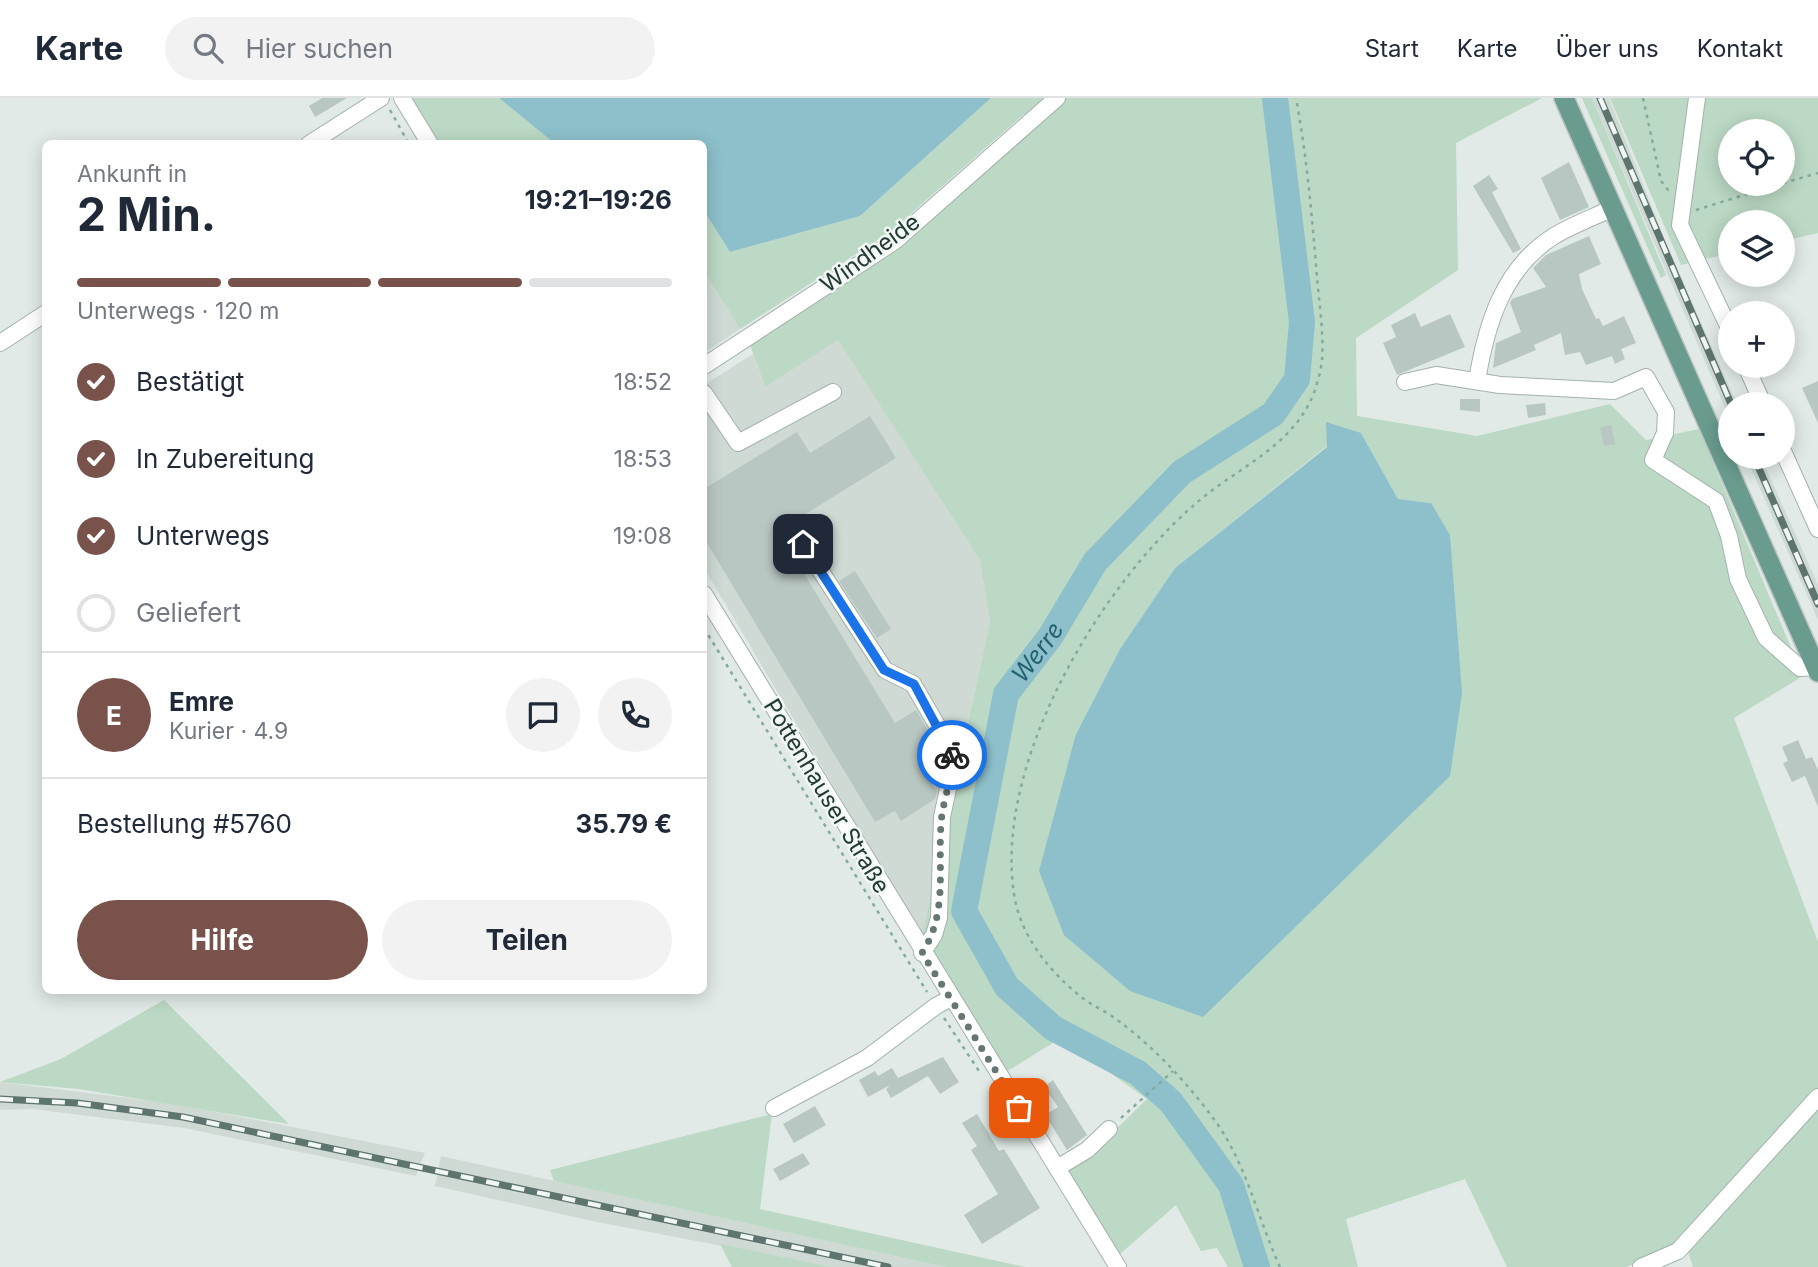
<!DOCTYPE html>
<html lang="de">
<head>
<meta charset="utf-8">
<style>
  :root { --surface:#fff; --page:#f2f2f3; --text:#1f2937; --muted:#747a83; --line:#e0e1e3; --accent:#78524b }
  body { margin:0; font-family:Inter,sans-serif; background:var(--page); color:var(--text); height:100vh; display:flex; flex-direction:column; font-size:26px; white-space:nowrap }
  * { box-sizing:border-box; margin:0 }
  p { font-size:23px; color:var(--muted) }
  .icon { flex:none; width:38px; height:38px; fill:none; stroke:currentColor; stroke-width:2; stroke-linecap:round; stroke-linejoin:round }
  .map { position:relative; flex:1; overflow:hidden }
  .details { position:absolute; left:42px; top:42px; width:665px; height:854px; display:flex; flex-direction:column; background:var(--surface); border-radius:10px; box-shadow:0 4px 18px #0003 }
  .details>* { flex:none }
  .tools { position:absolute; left:1718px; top:21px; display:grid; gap:14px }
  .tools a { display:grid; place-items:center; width:77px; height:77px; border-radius:50%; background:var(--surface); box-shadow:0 4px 18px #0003; font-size:35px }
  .pin { position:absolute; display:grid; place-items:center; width:60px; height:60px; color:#fff; margin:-30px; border-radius:14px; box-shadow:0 4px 10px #0006 }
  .courier { position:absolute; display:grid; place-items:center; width:70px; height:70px; margin:-35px; border:5px solid #1a73e8; border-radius:50%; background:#fff; color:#222; box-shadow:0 2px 9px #0007 }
  .head em { font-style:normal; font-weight:700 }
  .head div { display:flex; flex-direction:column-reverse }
  .head { display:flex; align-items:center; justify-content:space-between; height:119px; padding:0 35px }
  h1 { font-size:46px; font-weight:700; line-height:52px }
  .bar { display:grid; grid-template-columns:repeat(4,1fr); gap:10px 7px; align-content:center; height:84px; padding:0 35px }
  .bar i { height:9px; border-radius:5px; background:var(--line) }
  .bar .on { background:var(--accent) }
  .bar p { grid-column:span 4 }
  .line { display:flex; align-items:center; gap:18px; padding:0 35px; border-top:2px solid var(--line) }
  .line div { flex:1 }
  .round { display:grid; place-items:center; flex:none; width:74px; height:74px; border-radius:37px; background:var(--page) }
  ol { padding:0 35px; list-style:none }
  li { display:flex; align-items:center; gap:21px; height:77px }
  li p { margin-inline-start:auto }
  li .icon { padding:7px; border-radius:50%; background:var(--accent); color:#fff; stroke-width:4 }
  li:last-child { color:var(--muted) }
  li i { width:38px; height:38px; border:4px solid var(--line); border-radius:50% }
  .primary-button { display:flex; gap:14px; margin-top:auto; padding:14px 35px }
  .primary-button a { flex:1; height:80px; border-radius:42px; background:var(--accent); color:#fff; font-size:28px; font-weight:700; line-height:80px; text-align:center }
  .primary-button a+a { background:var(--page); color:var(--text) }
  header { display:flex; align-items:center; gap:42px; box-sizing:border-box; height:98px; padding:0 35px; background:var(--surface); border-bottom:2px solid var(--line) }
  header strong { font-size:33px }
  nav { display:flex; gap:38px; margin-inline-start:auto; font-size:24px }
  .search { width:490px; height:63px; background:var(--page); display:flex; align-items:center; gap:18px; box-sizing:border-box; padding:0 24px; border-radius:38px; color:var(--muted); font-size:26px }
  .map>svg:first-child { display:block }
</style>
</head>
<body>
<header>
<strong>Karte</strong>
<div class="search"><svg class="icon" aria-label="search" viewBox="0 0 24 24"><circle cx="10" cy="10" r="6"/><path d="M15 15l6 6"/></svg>Hier suchen</div>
<nav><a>Start</a><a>Karte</a><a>Über uns</a><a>Kontakt</a></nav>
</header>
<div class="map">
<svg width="1818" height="1169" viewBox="0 0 1818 1169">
  <rect width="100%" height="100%" fill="#e1eae6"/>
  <g fill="#cfdad5">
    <polygon points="1592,0 1609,0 1668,150 1737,306 1731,306 1731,324"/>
    <polygon points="704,173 740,231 704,255"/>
    <polygon points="838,241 980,462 990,524 922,838 704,470 704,287 753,256 765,289"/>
    <polygon points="1746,359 1761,359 1818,487 1818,522"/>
    <polygon points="0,984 169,1005 425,1055 416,1078 184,1030 33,1011 0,1012"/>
    <polygon points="441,1058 946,1169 831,1169 592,1123 435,1088"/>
  </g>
  <g fill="#bbd9c4" fill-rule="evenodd">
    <polygon points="408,0 499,0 554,45 435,45"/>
    <path d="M 991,0 L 1542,0 L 1456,45 L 1458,172 L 1356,240 L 1357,318 L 1477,338 L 1610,306 L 1646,342 L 1699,331 L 1803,578 L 1734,620 L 1818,844 L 1818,1169 L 1693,1169 L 1687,1151 L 1656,1157 L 1626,1169 L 1507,1169 L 1465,1081 L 1346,1121 L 1358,1169 L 1228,1169 L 1217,1150 L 1201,1153 L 1176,1107 L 1120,1156 L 1067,1073 L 1104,1043 L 1147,1001 L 1061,940 L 1006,974 L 922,838 L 990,524 L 980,462 L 838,242 L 765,289 L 749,244 L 903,148 L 1038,27 L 1024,16 L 890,134 L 740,231 L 704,173 L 704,113 L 730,154 L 860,118 ZM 1361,335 L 1398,401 L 1431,405 L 1076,636 L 1120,551 L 1175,470 L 1327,348 Z"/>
    <polygon points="1582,0 1592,0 1666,177 1661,180"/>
    <path d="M 1610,0 L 1818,0 L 1818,135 L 1783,143 L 1783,124 L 1731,124 L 1731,155 L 1681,167 ZM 1731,33 L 1783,33 L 1783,86 L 1731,86 Z"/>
    <polygon points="164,902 289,1026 79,991 0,984 61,961"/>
    <polygon points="772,1016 760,1111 1025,1169 946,1169 554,1083 550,1072"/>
    <polygon points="720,1146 831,1169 732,1169"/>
  </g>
  <g fill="#8dc0cb">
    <polygon points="499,0 991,0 860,118 730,154 704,113 704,46 554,45"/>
    <polygon points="1326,324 1361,335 1398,401 1431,405 1450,437 1462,595 1450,678 1203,919 1130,893 1064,837 1039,773 1076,636 1120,551 1175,470 1327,349"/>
  </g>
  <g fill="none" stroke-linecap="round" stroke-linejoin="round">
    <path stroke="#8dc0cb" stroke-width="26" id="s1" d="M 1257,1169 L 1231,1087 L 1171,1004 L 1138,975 L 1053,930 L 1007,889 L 964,813 L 1006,596 L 1050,539 L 1095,464 L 1182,374 L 1273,316 L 1297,281 L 1302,224 L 1275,0"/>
  </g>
  <g fill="#b9c7c2">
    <polygon points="322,0 347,0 315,19 309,8"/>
    <polygon points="1569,64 1589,109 1560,122 1541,80"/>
    <polygon points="1489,77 1498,91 1492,94 1521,151 1513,155 1473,88"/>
    <polygon points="1589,138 1601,166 1579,176 1582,191 1596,221 1599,220 1603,228 1624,218 1636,245 1621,251 1625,261 1615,266 1612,258 1586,267 1580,254 1565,257 1561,235 1534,247 1536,252 1493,270 1496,245 1521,234 1510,205 1512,201 1546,189 1533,170 1546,157"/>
    <polygon points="1415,215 1421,229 1450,216 1465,249 1397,277 1383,245 1396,239 1391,227"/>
    <polygon points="1818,283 1818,325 1802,290"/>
    <polygon points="1460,301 1480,301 1480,314 1460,312"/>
    <polygon points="1545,305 1546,317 1528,320 1526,307"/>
    <polygon points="870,318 896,360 778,433 895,625 916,612 942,656 923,671 937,694 935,701 901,723 895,713 875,724 704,440 704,391 797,334 810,355"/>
    <polygon points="1611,327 1615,346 1604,348 1600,330"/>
    <polygon points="855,473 891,531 877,540 839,483"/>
    <polygon points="1798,642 1806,661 1812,659 1818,672 1818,709 1805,678 1792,684 1783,665 1788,663 1782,649"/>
    <polygon points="943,959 959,984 940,996 928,978 891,1000 886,991 890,987 868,999 859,982 875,973 878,978 892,970 898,980"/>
    <polygon points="1053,982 1087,1037 1067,1052 1045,1017 1058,1009 1044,989"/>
    <polygon points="815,1008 826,1027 794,1045 783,1026"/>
    <polygon points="977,1016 999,1053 1004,1051 1040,1110 982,1146 964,1117 998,1096 971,1052 977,1048 962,1025"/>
    <polygon points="803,1055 810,1066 780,1083 773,1071"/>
  </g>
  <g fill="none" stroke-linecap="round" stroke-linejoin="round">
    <g stroke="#a4b1ad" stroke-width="18">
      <g id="minor">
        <polyline points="402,0 430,46"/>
        <polyline points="1697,0 1680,127 1731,234"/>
        <polyline points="309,46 381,0"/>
        <polyline points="0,245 46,215"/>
        <polyline points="704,268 895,143 1057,0"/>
        <polyline points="1746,268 1763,306"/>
        <path d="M 1477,283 C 1486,227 1503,170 1554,138 C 1572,127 1594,119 1613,110"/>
        <polyline points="1405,284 1436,277 1500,287 1614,293 1646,279 1666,314 1665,335 1653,362 1716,403 1729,438 1738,481 1766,540 1800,570 1816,569"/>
        <polyline points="704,295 738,345 833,294"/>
        <polyline points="1783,353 1818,431"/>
        <polyline points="803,446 885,572 913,586 952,653 953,667 942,719 939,820 934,837 922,855"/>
        <polyline points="704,496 1118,1169"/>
        <polyline points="774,1010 867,960 936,908 951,900"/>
        <polyline points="1057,1070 1087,1052 1109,1031"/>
        <polyline points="1641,1169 1678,1153 1818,999"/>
      </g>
    </g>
    <g stroke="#bdc4c2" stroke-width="22">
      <polyline id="major" points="1564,0 1818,574"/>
    </g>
    <g stroke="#84ab9f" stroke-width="2.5" stroke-dasharray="3.5 5" stroke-linecap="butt">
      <polyline points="1643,0 1661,83 1669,93"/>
      <polyline points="390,12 409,46"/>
      <polyline points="1783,85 1818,75"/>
      <polyline points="1696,112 1779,86"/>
      <polyline points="704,530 927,894"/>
      <polyline points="944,920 979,973"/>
      <polyline points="1121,1020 1173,973"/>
      <path d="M 1280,1169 C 1258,1121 1247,1068 1216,1024 C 1190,988 1156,951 1120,924 C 1108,914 1092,908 1080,898 C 1048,872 1020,837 1014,796 C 994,665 1099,490 1194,407 C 1233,372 1287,352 1311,302 C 1316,291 1321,273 1322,262 C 1324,235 1319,205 1317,179 C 1312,119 1307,59 1296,0"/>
    </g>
    <use href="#minor" stroke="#fff" stroke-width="16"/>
    <use href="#major" stroke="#699c8f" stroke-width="19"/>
    <g stroke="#5d746f" stroke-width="7">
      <g id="rail">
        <polyline points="1600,0 1731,306"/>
        <polyline points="1754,359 1818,506"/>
        <polyline points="0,1001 77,1005 183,1019 888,1169"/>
      </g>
    </g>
    <use href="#rail" stroke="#f1f7f4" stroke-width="4.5" stroke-dasharray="13" stroke-linecap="butt"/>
  </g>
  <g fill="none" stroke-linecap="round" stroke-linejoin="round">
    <path stroke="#667772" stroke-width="7" stroke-dasharray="0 12.6" d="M 952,657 C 953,677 945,697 942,716 C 936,765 950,812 922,855 L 1019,1010"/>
    <polyline stroke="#1a73e8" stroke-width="9" points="803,446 884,572 914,586 952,657"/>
  </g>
  <g text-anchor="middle" stroke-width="5" stroke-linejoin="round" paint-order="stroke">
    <g font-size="23" fill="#233933" stroke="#f1f7f4">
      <text transform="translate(870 155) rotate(-36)" y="8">Windheide</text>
      <text transform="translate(827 698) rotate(59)" y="8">Pottenhauser Straße</text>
    </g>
    <g font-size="24" font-style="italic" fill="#22616f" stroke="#f1f7f4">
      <text dy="8" stroke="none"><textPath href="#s1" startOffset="751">Werre</textPath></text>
    </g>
  </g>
</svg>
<div class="tools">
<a><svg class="icon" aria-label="locate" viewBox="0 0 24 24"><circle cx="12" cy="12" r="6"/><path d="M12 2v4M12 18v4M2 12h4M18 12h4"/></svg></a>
<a><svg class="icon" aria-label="layers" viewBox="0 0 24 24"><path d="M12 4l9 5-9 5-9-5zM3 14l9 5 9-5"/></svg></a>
<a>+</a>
<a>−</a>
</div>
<div class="pin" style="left:1019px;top:1010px;background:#ea580c"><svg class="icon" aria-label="bag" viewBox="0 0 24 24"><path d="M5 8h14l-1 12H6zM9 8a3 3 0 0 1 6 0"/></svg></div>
<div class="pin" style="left:803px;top:446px;background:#1f2937"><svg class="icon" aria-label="home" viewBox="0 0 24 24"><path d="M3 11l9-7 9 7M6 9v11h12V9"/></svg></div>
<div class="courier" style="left:952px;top:657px"><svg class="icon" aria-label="bike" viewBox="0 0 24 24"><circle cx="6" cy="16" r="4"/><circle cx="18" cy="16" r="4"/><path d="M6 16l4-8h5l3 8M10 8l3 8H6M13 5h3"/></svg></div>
<section class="details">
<div class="head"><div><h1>2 Min.</h1><p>Ankunft in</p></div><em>19:21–19:26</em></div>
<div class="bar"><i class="on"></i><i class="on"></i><i class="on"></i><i></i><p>Unterwegs · 120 m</p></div>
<ol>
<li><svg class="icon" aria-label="check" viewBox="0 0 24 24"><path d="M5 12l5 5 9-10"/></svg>Bestätigt<p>18:52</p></li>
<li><svg class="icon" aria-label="check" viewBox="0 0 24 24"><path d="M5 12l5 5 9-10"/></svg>In Zubereitung<p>18:53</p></li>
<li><svg class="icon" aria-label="check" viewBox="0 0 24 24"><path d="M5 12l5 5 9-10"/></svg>Unterwegs<p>19:08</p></li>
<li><i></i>Geliefert</li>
</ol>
<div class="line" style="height:126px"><b class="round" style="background:var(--accent);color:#fff">E</b><div><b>Emre</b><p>Kurier · 4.9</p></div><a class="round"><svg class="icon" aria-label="chat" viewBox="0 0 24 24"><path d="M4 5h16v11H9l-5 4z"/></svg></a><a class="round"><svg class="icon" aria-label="phone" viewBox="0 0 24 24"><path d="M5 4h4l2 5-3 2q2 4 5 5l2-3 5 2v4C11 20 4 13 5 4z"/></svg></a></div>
<div class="line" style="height:91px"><div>Bestellung #5760</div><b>35.79 €</b></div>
<div class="primary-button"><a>Hilfe</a><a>Teilen</a></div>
</section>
</div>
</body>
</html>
